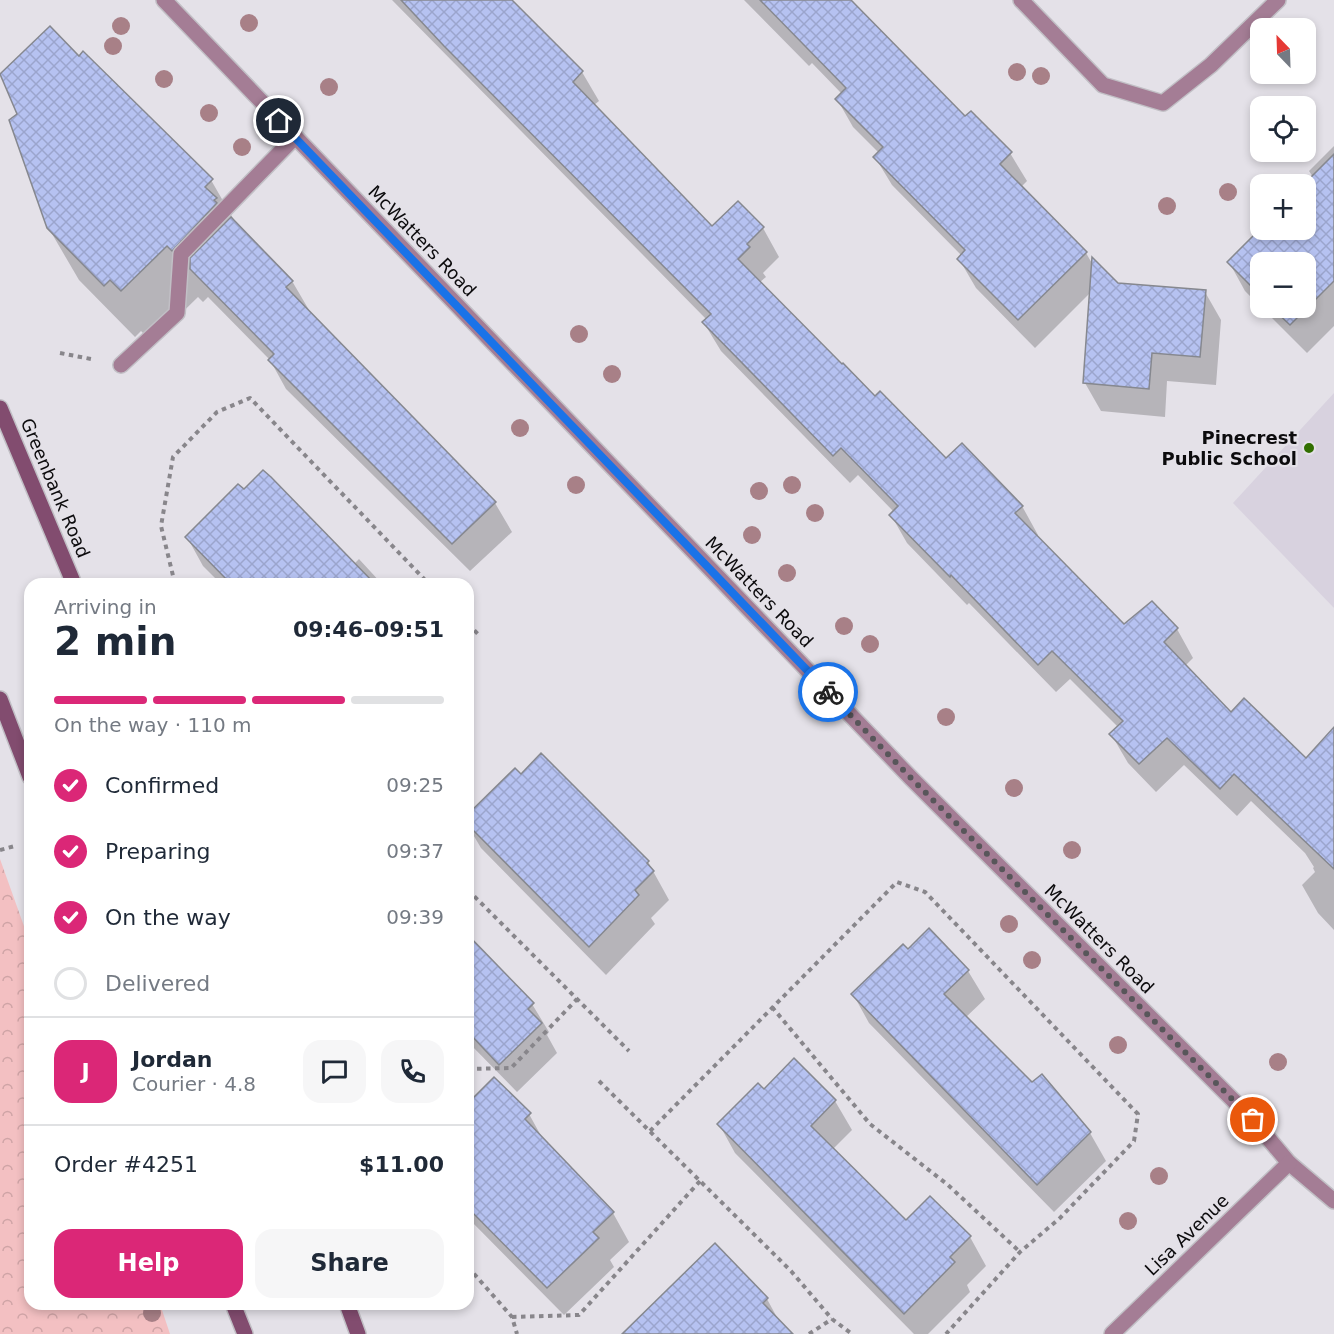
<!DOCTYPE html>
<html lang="en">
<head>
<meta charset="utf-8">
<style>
  :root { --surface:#fff; --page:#f6f6f7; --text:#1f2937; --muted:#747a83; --line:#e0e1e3; --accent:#db2777 }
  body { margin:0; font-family:"DejaVu Sans",sans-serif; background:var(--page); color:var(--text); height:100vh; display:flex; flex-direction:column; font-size:22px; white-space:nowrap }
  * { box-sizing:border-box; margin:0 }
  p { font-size:20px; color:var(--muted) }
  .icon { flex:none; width:33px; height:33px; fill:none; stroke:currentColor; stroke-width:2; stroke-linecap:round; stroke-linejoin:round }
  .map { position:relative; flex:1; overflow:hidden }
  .side { position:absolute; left:24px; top:578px; width:450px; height:732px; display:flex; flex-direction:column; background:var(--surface); border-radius:18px; box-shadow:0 3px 9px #0003 }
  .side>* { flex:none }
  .needle { width:39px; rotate:337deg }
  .fabs { position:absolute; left:1250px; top:18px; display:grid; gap:12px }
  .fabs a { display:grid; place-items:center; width:66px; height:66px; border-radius:12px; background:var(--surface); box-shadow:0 3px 9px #0003; font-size:30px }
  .pin { position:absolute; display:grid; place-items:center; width:51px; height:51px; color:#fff; margin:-26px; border:3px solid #fff; border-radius:50%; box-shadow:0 2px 6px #0007 }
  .courier { position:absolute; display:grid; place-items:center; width:60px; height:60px; margin:-30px; border:4px solid #1a73e8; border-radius:50%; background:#fff; color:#222; box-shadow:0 2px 8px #0007 }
  .headline em { font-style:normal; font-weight:800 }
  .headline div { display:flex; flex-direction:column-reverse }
  .headline { display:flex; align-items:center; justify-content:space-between; height:102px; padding:0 30px }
  h1 { font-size:39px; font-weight:800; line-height:45px }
  .bar { display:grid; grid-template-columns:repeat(4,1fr); gap:9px 6px; align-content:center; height:72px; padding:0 30px }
  .bar i { height:8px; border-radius:4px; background:var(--line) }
  .bar .current { background:var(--accent) }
  .bar p { grid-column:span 4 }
  .line { display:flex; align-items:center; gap:15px; padding:0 30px; border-top:2px solid var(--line) }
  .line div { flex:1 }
  .round { display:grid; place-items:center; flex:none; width:63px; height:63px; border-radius:18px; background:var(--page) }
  ol { padding:0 30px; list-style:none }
  li { display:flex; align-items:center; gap:18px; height:66px }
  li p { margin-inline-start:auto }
  li .icon { padding:6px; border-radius:50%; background:var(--accent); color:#fff; stroke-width:4 }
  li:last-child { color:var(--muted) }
  li i { width:33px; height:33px; border:3px solid var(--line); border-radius:50% }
  .cta { display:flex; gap:12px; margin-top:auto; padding:12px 30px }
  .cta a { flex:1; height:69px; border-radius:18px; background:var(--accent); color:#fff; font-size:24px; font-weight:800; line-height:69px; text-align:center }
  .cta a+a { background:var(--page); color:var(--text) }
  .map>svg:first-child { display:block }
</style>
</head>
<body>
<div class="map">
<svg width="1334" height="1334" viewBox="0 0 1334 1334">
  <defs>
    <pattern id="park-crowns" width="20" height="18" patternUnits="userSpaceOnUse" patternTransform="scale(1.5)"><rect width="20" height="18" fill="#f3c0c2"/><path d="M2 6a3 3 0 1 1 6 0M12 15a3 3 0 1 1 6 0" fill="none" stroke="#cfa4a6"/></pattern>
    <pattern id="building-cross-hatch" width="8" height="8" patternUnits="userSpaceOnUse" patternTransform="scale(1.5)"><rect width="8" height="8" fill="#b6c2f1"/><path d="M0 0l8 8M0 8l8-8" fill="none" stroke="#9ba5cd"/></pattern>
  </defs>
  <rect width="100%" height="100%" fill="#e4e1e8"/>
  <polygon fill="#d8d2df" points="1334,393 1334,608 1233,503"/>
  <polygon fill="url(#park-crowns)" points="0,859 30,943 30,1304 160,1304 170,1334 0,1334"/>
  <g fill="#0003">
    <polygon points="392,0 510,0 582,72 599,101 594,105 712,228 738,203 763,228 779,257 763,273 766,277 760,282 874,398 946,461 1022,506 1038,535 1036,537 1124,626 1177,629 1193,658 1185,666 1231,714 1306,760 1334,774 1334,930 1318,913 1302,885 1315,872 1313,868 1314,867 1305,853 1251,801 1237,816 1184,765 1156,792 1128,763 1111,734 1118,727 1070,679 1056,692 969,603 967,605 907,543 891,515 894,512 858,475 850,483 721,351 704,323 707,320"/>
    <polygon points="744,0 850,0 965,118 1010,153 1027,181 1021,187 1086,253 1093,265 1118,285 1205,292 1221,320 1216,385 1167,381 1165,417 1101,411 1085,383 1091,292 1035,348 976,288 959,259 962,256 892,185 875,157 879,153 853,127 837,99 842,94 812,63 809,66"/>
    <polygon points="79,58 211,180 238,227 292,281 309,310 307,311 495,503 512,532 470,571 286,389 270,360 208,297 203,302 198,297 152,342 141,331 135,337 79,280 48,227"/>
    <polygon points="1334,146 1334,326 1307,353 1262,308 1305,308 1305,262 1260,262 1260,306 1245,291 1229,262 1261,230 1305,230 1313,177 1309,171"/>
    <polygon points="187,537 354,564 359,559 382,584 221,584 203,566"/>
    <polygon points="541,755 648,862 669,900 651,918 655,924 606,975 481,848 468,826 468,816 521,776"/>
    <polygon points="468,938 532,1004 549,1032 547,1035 557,1053 517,1092 468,1042"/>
    <polygon points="968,971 985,999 965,1018 1032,1084 1090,1133 1106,1161 1054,1212 869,1023 853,994"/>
    <polygon points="794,1060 835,1101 852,1130 833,1149 906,1222 970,1237 986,1266 967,1285 970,1292 928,1334 914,1334 735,1153 719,1124 764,1091"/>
    <polygon points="468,1105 529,1114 545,1143 613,1213 629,1242 610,1260 614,1267 564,1315 468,1218"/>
    <polygon points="715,1245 767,1299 786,1334 624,1334"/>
  </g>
  <g fill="url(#building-cross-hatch)" stroke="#86888f" stroke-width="1.5">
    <polygon points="401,0 512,0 583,71 573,82 712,226 738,201 764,227 747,244 750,247 738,259 842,364 843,363 875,396 880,391 946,458 962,443 1023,506 1015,513 1124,624 1152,601 1178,628 1164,642 1231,712 1244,698 1306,758 1334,727 1334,869 1234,774 1220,789 1167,738 1139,764 1109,734 1123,721 1052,651 1038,665 951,575 950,577 889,515 898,506 841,448 833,456 702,322 711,314 444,46"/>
    <polygon points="760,0 851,0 965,116 971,111 1012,152 1000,164 1087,252 1018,320 957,259 965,250 873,157 883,147 835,99 846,88"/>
    <polygon points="50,26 79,56 83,51 213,179 205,187 217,198 214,200 217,203 172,251 167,246 121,291 110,280 104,286 47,228 9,120 17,114 0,74"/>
    <polygon points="1334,154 1334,281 1290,325 1272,308 1305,308 1305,262 1260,262 1260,295 1227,262 1260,229 1305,230 1304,184"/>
    <polygon points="231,217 293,281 286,287 496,502 452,544 268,360 274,354 190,269 190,258"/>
    <polygon points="1092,257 1118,283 1206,290 1200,357 1152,353 1149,389 1083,383"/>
    <polygon points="263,470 271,477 375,584 231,584 185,537 238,484 244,489"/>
    <polygon points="541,753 649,861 647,863 654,871 635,890 639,895 589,947 468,825 468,814 515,768 521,774"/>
    <polygon points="929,928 969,970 944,994 1032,1082 1042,1074 1091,1132 1037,1185 851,994 903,944 908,949"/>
    <polygon points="468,935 534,1003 528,1009 542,1023 499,1065 468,1032"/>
    <polygon points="794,1058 836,1100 811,1126 906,1220 930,1196 971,1236 950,1257 955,1262 904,1314 717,1124 758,1083 764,1089"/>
    <polygon points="494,1077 531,1113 525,1119 614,1212 593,1232 599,1238 547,1288 468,1208 468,1103"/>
    <polygon points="715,1243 768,1298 763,1303 793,1334 622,1334"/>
  </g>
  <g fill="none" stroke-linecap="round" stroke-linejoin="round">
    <g stroke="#c1bfc5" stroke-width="18">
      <polyline id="service" points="121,365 177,313 181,254 295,137"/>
    </g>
    <g stroke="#c1bfc5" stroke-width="18">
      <g id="minor">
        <polyline points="164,0 911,778 1253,1120 1289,1163 1334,1201"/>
        <polyline points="1021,0 1103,85 1163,103 1211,65 1278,0"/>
        <polyline points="1112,1334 1289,1163"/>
      </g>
    </g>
    <g stroke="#c1bfc5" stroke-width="18">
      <g id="secondary">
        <polyline points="0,408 74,584"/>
        <polyline points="0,699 30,777"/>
        <polyline points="233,1304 245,1334"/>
        <polyline points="347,1304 358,1334"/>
      </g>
    </g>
    <g stroke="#88868b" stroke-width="4" stroke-dasharray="4.5 4.5" stroke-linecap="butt">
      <polyline points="60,353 91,359"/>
      <polyline points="175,584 161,526 173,457 217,412 250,398 429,584"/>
      <polyline points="468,624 480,636"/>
      <polyline points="0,850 15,846"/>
      <polyline points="468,890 629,1051"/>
      <polyline points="772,1007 870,1124 948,1185 1020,1252"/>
      <polyline points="468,1069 511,1068 577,999"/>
      <polyline points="599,1081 791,1271 832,1319 852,1334"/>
      <polyline points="650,1131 897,882 925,892 1138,1114 1134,1141 1060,1218 1020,1252 946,1334"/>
      <polyline points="468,1267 512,1317 517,1334"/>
      <polyline points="512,1317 579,1315 700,1181"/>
      <polyline points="809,1334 832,1319"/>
    </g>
    <use href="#service" stroke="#a47d95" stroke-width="15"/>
    <use href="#minor" stroke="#a47d95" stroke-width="15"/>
    <use href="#secondary" stroke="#824c6f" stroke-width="15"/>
  </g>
  <g fill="#a88087">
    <circle cx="249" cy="23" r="9"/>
    <circle cx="121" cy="26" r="9"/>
    <circle cx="113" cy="46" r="9"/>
    <circle cx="1017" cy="72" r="9"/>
    <circle cx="1041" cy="76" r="9"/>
    <circle cx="164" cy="79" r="9"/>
    <circle cx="329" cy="87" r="9"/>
    <circle cx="209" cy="113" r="9"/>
    <circle cx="242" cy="147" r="9"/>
    <circle cx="1228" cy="192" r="9"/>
    <circle cx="1167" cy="206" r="9"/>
    <circle cx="579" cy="334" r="9"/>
    <circle cx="612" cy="374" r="9"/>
    <circle cx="520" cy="428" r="9"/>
    <circle cx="576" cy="485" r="9"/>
    <circle cx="792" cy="485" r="9"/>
    <circle cx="759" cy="491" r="9"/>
    <circle cx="815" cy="513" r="9"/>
    <circle cx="752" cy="535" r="9"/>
    <circle cx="787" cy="573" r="9"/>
    <circle cx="844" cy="626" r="9"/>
    <circle cx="870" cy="644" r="9"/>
    <circle cx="946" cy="717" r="9"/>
    <circle cx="1014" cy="788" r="9"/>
    <circle cx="1072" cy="850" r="9"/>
    <circle cx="1009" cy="924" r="9"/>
    <circle cx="1032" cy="960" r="9"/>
    <circle cx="1118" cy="1045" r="9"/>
    <circle cx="1278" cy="1062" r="9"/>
    <circle cx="1159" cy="1176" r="9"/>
    <circle cx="1128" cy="1221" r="9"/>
    <circle cx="152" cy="1313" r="9"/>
  </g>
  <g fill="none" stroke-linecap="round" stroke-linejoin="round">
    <polyline stroke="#58565a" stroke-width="6" stroke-dasharray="0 10.8" points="828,692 911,778 1253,1120"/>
    <polyline stroke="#1a73e8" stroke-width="8" points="279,121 828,692"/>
  </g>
  <circle fill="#316e00" stroke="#e4e1e8" stroke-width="2" cx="1309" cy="448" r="6"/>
  <g text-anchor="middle" stroke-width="4.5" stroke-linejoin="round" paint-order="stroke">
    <g font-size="18" fill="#0c0b0d" stroke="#e4e1e8">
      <text transform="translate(422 241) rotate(46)" y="6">McWatters Road</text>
      <text transform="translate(55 488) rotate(67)" y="6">Greenbank Road</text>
      <text transform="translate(759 592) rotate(46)" y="6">McWatters Road</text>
      <text transform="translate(1099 939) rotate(45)" y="6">McWatters Road</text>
      <text transform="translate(1187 1235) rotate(-44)" y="6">Lisa Avenue</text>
    </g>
    <g font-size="18" font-weight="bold" fill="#0c0b0d" stroke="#e4e1e8" text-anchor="end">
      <text x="1297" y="444">Pinecrest<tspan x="1297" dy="21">Public School</tspan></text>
    </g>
  </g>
</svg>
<div class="fabs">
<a><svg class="needle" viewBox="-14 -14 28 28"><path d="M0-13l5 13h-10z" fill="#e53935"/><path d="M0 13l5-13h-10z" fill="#747a83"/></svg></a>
<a><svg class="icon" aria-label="locate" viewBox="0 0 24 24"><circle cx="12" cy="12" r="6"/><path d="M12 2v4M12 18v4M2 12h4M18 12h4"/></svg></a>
<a>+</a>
<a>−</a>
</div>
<div class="pin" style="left:1253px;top:1120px;background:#ea580c"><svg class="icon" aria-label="bag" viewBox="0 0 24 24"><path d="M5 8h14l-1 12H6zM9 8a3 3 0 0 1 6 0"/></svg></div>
<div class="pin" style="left:279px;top:121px;background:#1f2937"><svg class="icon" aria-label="home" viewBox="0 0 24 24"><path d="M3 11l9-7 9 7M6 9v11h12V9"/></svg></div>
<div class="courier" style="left:828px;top:692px"><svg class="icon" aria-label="bike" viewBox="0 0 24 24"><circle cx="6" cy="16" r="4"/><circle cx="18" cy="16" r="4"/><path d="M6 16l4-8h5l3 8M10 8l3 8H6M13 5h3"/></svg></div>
<section class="side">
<div class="headline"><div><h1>2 min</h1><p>Arriving in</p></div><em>09:46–09:51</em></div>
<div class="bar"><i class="current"></i><i class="current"></i><i class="current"></i><i></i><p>On the way · 110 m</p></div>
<ol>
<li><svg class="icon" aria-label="check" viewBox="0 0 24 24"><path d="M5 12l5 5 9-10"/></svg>Confirmed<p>09:25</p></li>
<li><svg class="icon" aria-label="check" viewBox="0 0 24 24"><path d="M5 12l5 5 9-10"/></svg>Preparing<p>09:37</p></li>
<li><svg class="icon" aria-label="check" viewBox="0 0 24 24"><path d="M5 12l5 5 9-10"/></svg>On the way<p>09:39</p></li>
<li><i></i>Delivered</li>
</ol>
<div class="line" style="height:108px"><b class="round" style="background:var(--accent);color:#fff">J</b><div><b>Jordan</b><p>Courier · 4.8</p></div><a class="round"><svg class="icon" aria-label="chat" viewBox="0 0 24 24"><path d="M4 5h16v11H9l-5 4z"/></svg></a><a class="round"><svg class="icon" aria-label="phone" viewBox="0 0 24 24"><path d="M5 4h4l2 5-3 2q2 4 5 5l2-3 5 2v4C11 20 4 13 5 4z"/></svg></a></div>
<div class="line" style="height:78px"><div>Order #4251</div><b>$11.00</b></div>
<div class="cta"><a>Help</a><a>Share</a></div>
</section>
</div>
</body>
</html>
